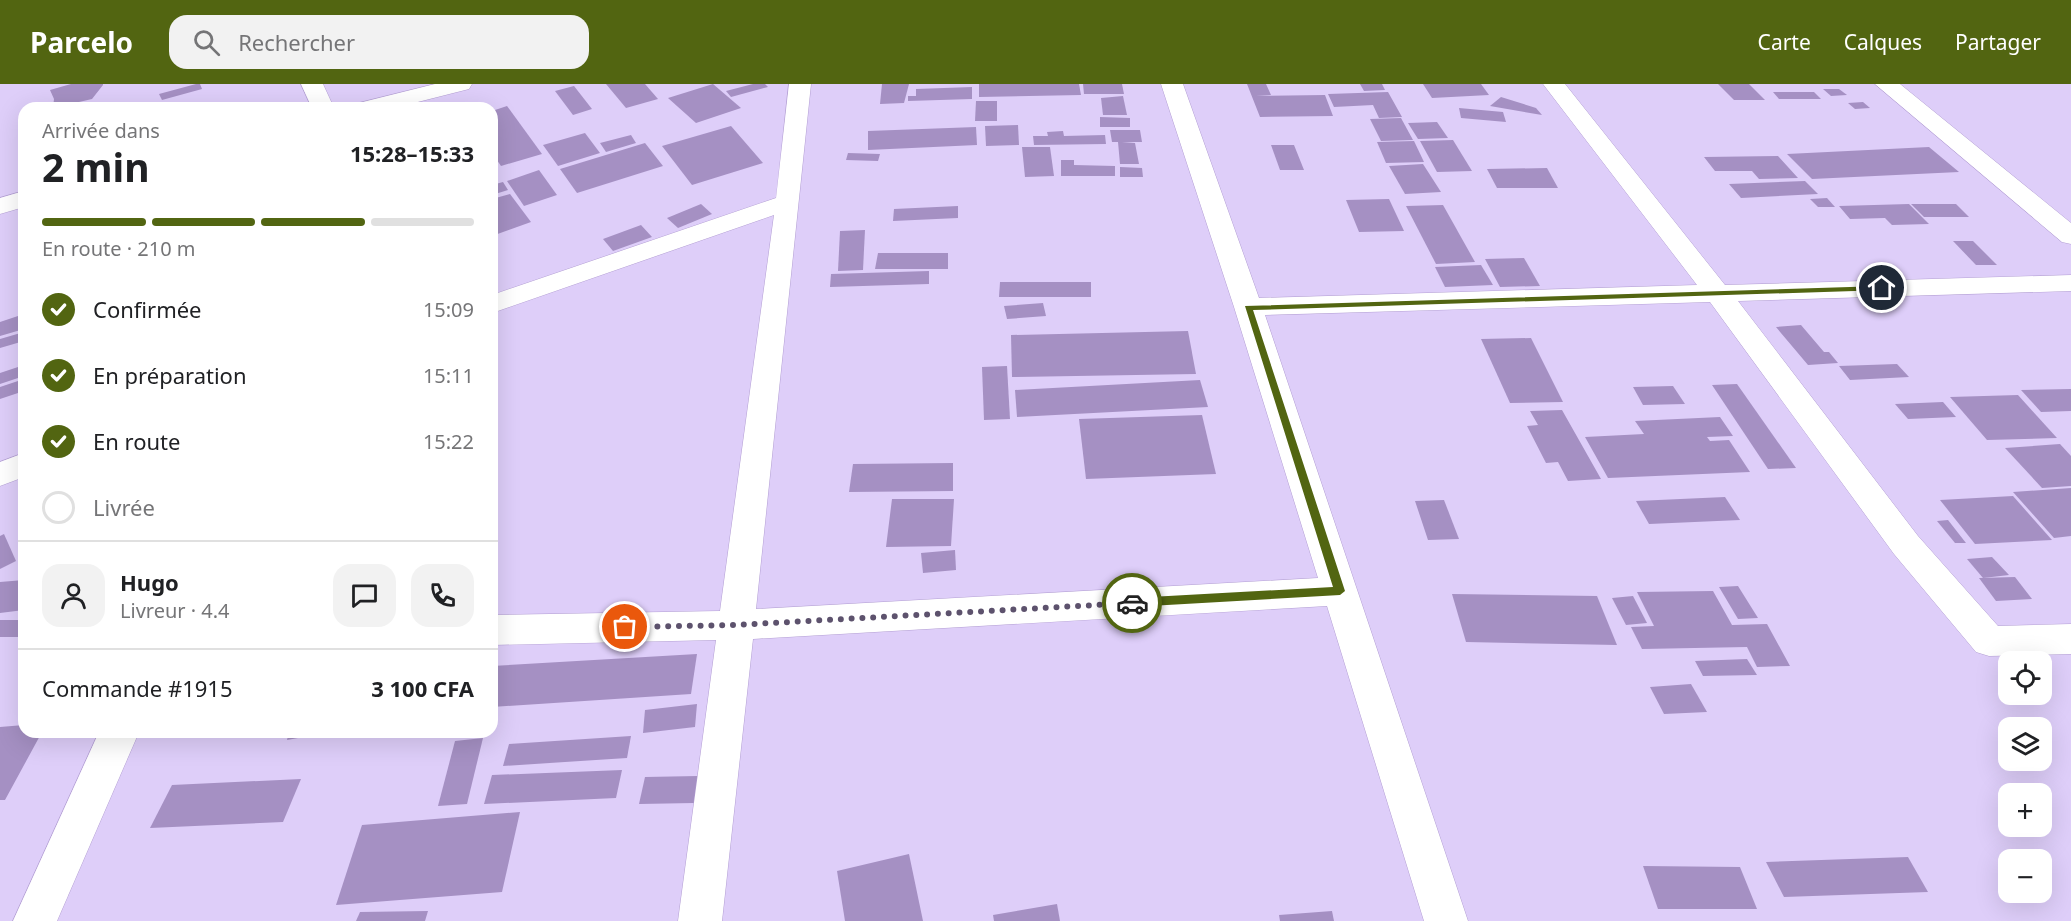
<!DOCTYPE html>
<html lang="fr">
<head>
<meta charset="utf-8">
<style>
  :root { --surface:#fff; --page:#f2f2f2; --text:#202124; --muted:#757577; --line:#e0e0e0; --accent:#526511 }
  body { margin:0; font-family:"Noto Sans",sans-serif; background:var(--page); color:var(--text); height:100vh; display:flex; flex-direction:column; font-size:22px; white-space:nowrap }
  * { box-sizing:border-box; margin:0 }
  p { font-size:20px; color:var(--muted) }
  .icon { flex:none; width:33px; height:33px; fill:none; stroke:currentColor; stroke-width:2; stroke-linecap:round; stroke-linejoin:round }
  .map { position:relative; flex:1; overflow:hidden }
  .side { position:absolute; left:18px; top:18px; width:480px; height:636px; display:flex; flex-direction:column; background:var(--surface); border-radius:18px; box-shadow:0 6px 24px #0002 }
  .side>* { flex:none }
  .fabs { position:absolute; left:1998px; top:567px; display:grid; gap:12px }
  .fabs a { display:grid; place-items:center; width:54px; height:54px; border-radius:12px; background:var(--surface); box-shadow:0 6px 24px #0002; font-size:30px }
  .pin { position:absolute; display:grid; place-items:center; width:51px; height:51px; color:#fff; margin:-26px; border:3px solid #fff; border-radius:50%; box-shadow:0 2px 6px #0007 }
  .courier { position:absolute; display:grid; place-items:center; width:60px; height:60px; margin:-30px; border:4px solid #526511; border-radius:50%; background:#fff; color:#222; box-shadow:0 2px 8px #0007 }
  .overview em { font-style:normal; font-weight:700 }
  .overview div { display:flex; flex-direction:column-reverse }
  .overview { display:flex; align-items:center; justify-content:space-between; height:102px; padding:0 24px }
  h1 { font-size:39px; font-weight:700; line-height:45px }
  .bar { display:grid; grid-template-columns:repeat(4,1fr); gap:9px 6px; align-content:center; height:72px; padding:0 24px }
  .bar i { height:8px; border-radius:4px; background:var(--line) }
  .bar .selected { background:var(--accent) }
  .bar p { grid-column:span 4 }
  .line { display:flex; align-items:center; gap:15px; padding:0 24px; border-top:2px solid var(--line) }
  .line div { flex:1 }
  .round { display:grid; place-items:center; flex:none; width:63px; height:63px; border-radius:18px; background:var(--page) }
  ol { padding:0 24px; list-style:none }
  li { display:flex; align-items:center; gap:18px; height:66px }
  li p { margin-inline-start:auto }
  li .icon { padding:6px; border-radius:50%; background:var(--accent); color:#fff; stroke-width:4 }
  li:last-child { color:var(--muted) }
  li i { width:33px; height:33px; border:3px solid var(--line); border-radius:50% }
  header { display:flex; align-items:center; gap:36px; box-sizing:border-box; height:84px; padding:0 30px; background:var(--accent); color:#fff }
  header strong { font-size:28px }
  nav { display:flex; gap:33px; margin-inline-start:auto; font-size:21px }
  .search { width:420px; height:54px; background:var(--page); display:flex; align-items:center; gap:15px; box-sizing:border-box; padding:0 21px; border-radius:18px; color:var(--muted); font-size:22px }
  .map>svg:first-child { display:block }
</style>
</head>
<body>
<header>
<strong>Parcelo</strong>
<div class="search"><svg class="icon" aria-label="search" viewBox="0 0 24 24"><circle cx="10" cy="10" r="6"/><path d="M15 15l6 6"/></svg>Rechercher</div>
<nav><a>Carte</a><a>Calques</a><a>Partager</a></nav>
</header>
<div class="map">
<svg width="2071" height="837" viewBox="0 0 2071 837">
  <rect width="100%" height="100%" fill="#decef9"/>
  <g fill="#a590c3">
    <polygon points="71,0 103,0 103,1 92,15 53,24 54,15 50,6"/>
    <polygon points="196,0 200,0 202,5 162,16 159,10"/>
    <polygon points="606,0 645,0 658,15 626,24"/>
    <polygon points="713,0 741,24 696,39 668,14"/>
    <polygon points="753,0 765,0 768,3 731,13 726,7"/>
    <polygon points="882,0 909,0 904,19 880,20"/>
    <polygon points="979,0 1079,0 1081,11 979,13"/>
    <polygon points="1083,0 1122,0 1124,10 1084,10"/>
    <polygon points="1247,0 1266,0 1271,11 1256,12 1325,11 1333,32 1260,33"/>
    <polygon points="1360,0 1382,0 1385,6 1364,7"/>
    <polygon points="1423,0 1481,0 1489,11 1432,14"/>
    <polygon points="1718,0 1749,0 1765,16 1734,16"/>
    <polygon points="574,2 592,25 573,31 555,7"/>
    <polygon points="972,3 972,15 908,17 908,12 916,12 916,5"/>
    <polygon points="1823,5 1839,5 1847,11 1831,12"/>
    <polygon points="1388,8 1402,33 1379,34 1373,21 1334,23 1328,10"/>
    <polygon points="1773,8 1814,8 1821,15 1779,15"/>
    <polygon points="1123,12 1127,31 1103,31 1101,14"/>
    <polygon points="1501,13 1536,24 1542,31 1490,22"/>
    <polygon points="976,17 997,17 997,37 975,37"/>
    <polygon points="1863,18 1870,24 1855,25 1848,19"/>
    <polygon points="507,22 542,70 501,82 492,69 492,27"/>
    <polygon points="1459,24 1503,28 1506,38 1461,34"/>
    <polygon points="1100,33 1130,34 1130,43 1100,43"/>
    <polygon points="1401,34 1413,56 1381,57 1370,35"/>
    <polygon points="1437,38 1448,54 1418,55 1408,39"/>
    <polygon points="1018,41 1019,61 986,62 985,42"/>
    <polygon points="731,42 763,79 692,101 662,62"/>
    <polygon points="976,43 977,61 868,66 868,47"/>
    <polygon points="1110,46 1140,46 1142,58 1122,58 1135,59 1139,80 1120,80 1118,58 1112,58"/>
    <polygon points="1063,47 1064,52 1105,51 1106,60 1034,61 1033,52 1048,52 1047,48"/>
    <polygon points="585,49 600,69 558,82 543,61"/>
    <polygon points="631,51 636,59 606,68 600,59"/>
    <polygon points="1453,56 1472,87 1437,88 1420,57"/>
    <polygon points="1414,57 1424,78 1386,79 1377,58"/>
    <polygon points="645,59 663,82 577,109 560,85"/>
    <polygon points="1271,61 1294,61 1304,86 1280,86"/>
    <polygon points="1022,63 1050,63 1054,92 1025,93"/>
    <polygon points="1929,63 1959,88 1812,95 1787,70"/>
    <polygon points="848,69 880,70 878,77 846,76"/>
    <polygon points="1778,72 1798,94 1759,95 1752,87 1715,87 1704,73"/>
    <polygon points="1061,76 1074,76 1074,81 1115,82 1115,92 1061,92"/>
    <polygon points="1423,80 1441,108 1405,110 1389,82"/>
    <polygon points="1120,83 1142,84 1143,93 1120,93"/>
    <polygon points="1547,84 1558,104 1497,104 1487,85"/>
    <polygon points="539,86 557,111 524,122 507,97"/>
    <polygon points="1805,97 1818,110 1741,114 1729,100"/>
    <polygon points="503,98 508,106 492,111 492,101"/>
    <polygon points="510,110 531,138 492,152 492,115"/>
    <polygon points="1827,114 1835,123 1818,123 1810,115"/>
    <polygon points="1389,115 1404,147 1359,148 1346,116"/>
    <polygon points="701,120 712,130 678,144 667,134"/>
    <polygon points="1909,120 1929,140 1892,141 1885,134 1850,135 1839,122"/>
    <polygon points="1911,120 1956,120 1969,133 1924,133"/>
    <polygon points="1443,121 1475,178 1436,180 1406,122"/>
    <polygon points="958,122 958,134 893,137 894,125"/>
    <polygon points="641,141 652,153 613,167 603,155"/>
    <polygon points="865,146 863,186 838,187 840,147"/>
    <polygon points="1953,157 1973,157 1997,181 1976,181"/>
    <polygon points="878,169 948,169 948,185 875,185"/>
    <polygon points="1524,174 1540,202 1500,203 1485,175"/>
    <polygon points="1481,181 1493,201 1445,203 1435,183"/>
    <polygon points="929,187 929,200 830,203 831,190"/>
    <polygon points="1000,198 1091,198 1091,213 999,213"/>
    <polygon points="1043,219 1046,232 1007,235 1004,222"/>
    <polygon points="24,230 24,245 0,252 0,238"/>
    <polygon points="1801,241 1824,268 1829,268 1838,279 1808,281 1776,243"/>
    <polygon points="1188,247 1196,290 1012,293 1011,251"/>
    <polygon points="24,248 24,257 0,264 0,255"/>
    <polygon points="1531,254 1563,318 1510,319 1481,255"/>
    <polygon points="1897,280 1909,293 1850,296 1839,282"/>
    <polygon points="24,281 24,292 0,300 0,289"/>
    <polygon points="1007,282 1010,335 984,336 982,283"/>
    <polygon points="24,295 24,307 0,315 0,303"/>
    <polygon points="1200,296 1208,323 1017,333 1015,306"/>
    <polygon points="1737,300 1796,384 1768,385 1712,301"/>
    <polygon points="1673,302 1685,320 1643,321 1633,303"/>
    <polygon points="2071,305 2071,327 2041,328 2021,306"/>
    <polygon points="2018,311 2057,354 1987,356 1950,313"/>
    <polygon points="1943,318 1956,333 1908,335 1895,320"/>
    <polygon points="1562,326 1601,395 1568,397 1558,378 1546,379 1527,342 1538,341 1530,327"/>
    <polygon points="1202,331 1216,390 1086,395 1079,335"/>
    <polygon points="1720,333 1733,352 1707,353 1710,357 1729,356 1750,388 1608,394 1585,353 1644,350 1635,337"/>
    <polygon points="2060,360 2071,372 2071,402 2042,404 2005,364"/>
    <polygon points="953,379 953,407 849,408 853,380"/>
    <polygon points="2071,404 2071,452 2054,454 2013,408"/>
    <polygon points="2013,412 2052,456 1975,460 1940,416"/>
    <polygon points="1725,413 1740,436 1649,440 1636,417"/>
    <polygon points="892,415 954,415 951,462 886,463"/>
    <polygon points="1444,416 1459,455 1428,456 1415,417"/>
    <polygon points="1948,436 1966,459 1955,459 1937,437"/>
    <polygon points="4,450 16,477 0,485 0,452"/>
    <polygon points="955,466 956,486 923,489 921,469"/>
    <polygon points="1992,473 2009,491 1983,494 1967,475"/>
    <polygon points="2015,493 2032,515 1996,517 1979,494"/>
    <polygon points="24,496 24,526 0,529 0,498"/>
    <polygon points="1738,502 1758,534 1738,535 1719,503"/>
    <polygon points="1713,507 1732,541 1767,540 1790,582 1757,583 1747,563 1642,565 1631,543 1654,542 1637,508"/>
    <polygon points="1452,510 1597,512 1617,561 1466,558"/>
    <polygon points="1633,512 1647,539 1626,541 1612,514"/>
    <polygon points="0,536 24,536 24,543 18,553 0,553"/>
    <polygon points="697,570 691,610 492,623 492,582"/>
    <polygon points="1747,575 1757,591 1703,592 1695,577"/>
    <polygon points="1691,600 1707,628 1664,630 1650,603"/>
    <polygon points="697,620 695,643 643,649 645,626"/>
    <polygon points="24,641 24,648 42,648 5,716 0,716 0,643"/>
    <polygon points="289,648 310,648 309,652 287,656"/>
    <polygon points="631,652 627,674 503,682 509,660"/>
    <polygon points="483,654 467,720 438,722 455,657"/>
    <polygon points="622,686 616,714 484,720 492,691"/>
    <polygon points="698,692 694,719 639,720 645,693"/>
    <polygon points="301,695 283,738 150,744 172,701"/>
    <polygon points="520,728 502,808 336,821 362,741"/>
    <polygon points="909,770 923,837 845,837 837,787"/>
    <polygon points="1908,773 1928,808 1784,813 1766,778"/>
    <polygon points="1643,782 1740,783 1757,825 1658,825"/>
    <polygon points="1057,820 1060,837 994,837 993,831"/>
    <polygon points="428,827 425,837 356,837 360,828"/>
    <polygon points="1332,827 1334,837 1280,837 1279,831"/>
  </g>
  <g fill="none" stroke-linecap="round" stroke-linejoin="round">
    <g stroke="#b39fd3" stroke-width="1">
      <g id="minor">
        <polygon points="301,0 323,0 334,24 312,24"/>
        <polygon points="435,0 472,0 469,5 394,24 356,24 359,19"/>
        <polygon points="789,0 811,0 756,525 1318,494 1234,223 1161,0 1183,0 1259,214 1697,201 1543,0 1565,0 1725,201 2071,191 2071,207 1738,217 1918,452 1998,542 2071,540 2071,570 1989,572 1976,568 1894,470 1710,218 1265,231 1468,837 1424,837 1327,522 753,555 722,837 678,837 716,556 492,561 492,531 720,527 774,131 492,229 492,211 776,114"/>
        <polygon points="1875,0 1900,0 2071,139 2071,160 2062,158"/>
        <polygon points="24,107 24,123 0,130 0,114"/>
        <polygon points="24,369 24,393 0,402 0,378"/>
        <polygon points="99,648 139,648 57,837 13,837"/>
      </g>
    </g>
    <use href="#minor" fill="#fff" fill-rule="evenodd"/>
  </g>
  <polygon fill="#526511" points="1882,202 1885,206 1253,226 1345,507 1340,511 1132,523 1127,519 1132,514 1333,503 1245,222"/>
  <g fill="none" stroke-linecap="round" stroke-linejoin="round">
    <polyline stroke="#5d526d" stroke-width="6" stroke-dasharray="0 10.8" points="625,543 736,541 1132,519"/>
  </g>
</svg>
<div class="fabs">
<a><svg class="icon" aria-label="locate" viewBox="0 0 24 24"><circle cx="12" cy="12" r="6"/><path d="M12 2v4M12 18v4M2 12h4M18 12h4"/></svg></a>
<a><svg class="icon" aria-label="layers" viewBox="0 0 24 24"><path d="M12 4l9 5-9 5-9-5zM3 14l9 5 9-5"/></svg></a>
<a>+</a>
<a>−</a>
</div>
<div class="pin" style="left:625px;top:543px;background:#ea580c"><svg class="icon" aria-label="bag" viewBox="0 0 24 24"><path d="M5 8h14l-1 12H6zM9 8a3 3 0 0 1 6 0"/></svg></div>
<div class="pin" style="left:1882px;top:204px;background:#1f2937"><svg class="icon" aria-label="home" viewBox="0 0 24 24"><path d="M3 11l9-7 9 7M6 9v11h12V9"/></svg></div>
<div class="courier" style="left:1132px;top:519px"><svg class="icon" aria-label="car" viewBox="0 0 24 24"><path d="M5 17H2v-5l4-1 3-4h7l3 4 3 1v5h-3M9 17h6M6 11h13"/><circle cx="7" cy="17" r="2"/><circle cx="17" cy="17" r="2"/></svg></div>
<section class="side">
<div class="overview"><div><h1>2 min</h1><p>Arrivée dans</p></div><em>15:28–15:33</em></div>
<div class="bar"><i class="selected"></i><i class="selected"></i><i class="selected"></i><i></i><p>En route · 210 m</p></div>
<ol>
<li><svg class="icon" aria-label="check" viewBox="0 0 24 24"><path d="M5 12l5 5 9-10"/></svg>Confirmée<p>15:09</p></li>
<li><svg class="icon" aria-label="check" viewBox="0 0 24 24"><path d="M5 12l5 5 9-10"/></svg>En préparation<p>15:11</p></li>
<li><svg class="icon" aria-label="check" viewBox="0 0 24 24"><path d="M5 12l5 5 9-10"/></svg>En route<p>15:22</p></li>
<li><i></i>Livrée</li>
</ol>
<div class="line" style="height:108px"><a class="round"><svg class="icon" aria-label="person" viewBox="0 0 24 24"><circle cx="12" cy="8" r="4"/><path d="M4 21q1-7 8-7t8 7"/></svg></a><div><b>Hugo</b><p>Livreur · 4.4</p></div><a class="round"><svg class="icon" aria-label="chat" viewBox="0 0 24 24"><path d="M4 5h16v11H9l-5 4z"/></svg></a><a class="round"><svg class="icon" aria-label="phone" viewBox="0 0 24 24"><path d="M5 4h4l2 5-3 2q2 4 5 5l2-3 5 2v4C11 20 4 13 5 4z"/></svg></a></div>
<div class="line" style="height:78px"><div>Commande #1915</div><b>3 100 CFA</b></div>
</section>
</div>
</body>
</html>
